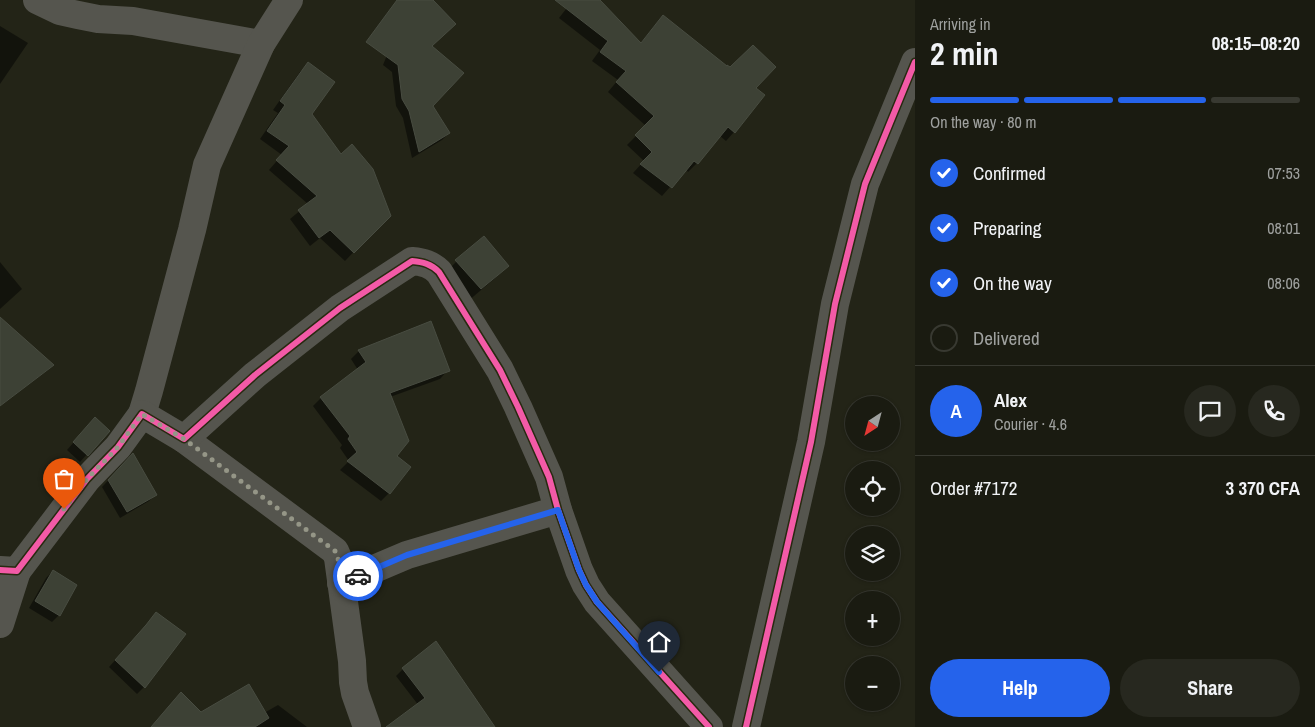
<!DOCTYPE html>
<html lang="en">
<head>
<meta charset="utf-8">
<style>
  :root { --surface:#1a1b11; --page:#27281f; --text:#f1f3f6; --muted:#9fa19f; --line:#383931; --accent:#2563eb }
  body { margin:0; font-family:"Archivo Narrow",sans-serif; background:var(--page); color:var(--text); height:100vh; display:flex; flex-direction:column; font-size:19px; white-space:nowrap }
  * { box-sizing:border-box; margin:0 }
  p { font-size:16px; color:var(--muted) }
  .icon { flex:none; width:28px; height:28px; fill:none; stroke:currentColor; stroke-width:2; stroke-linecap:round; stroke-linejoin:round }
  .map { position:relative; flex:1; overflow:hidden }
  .details { display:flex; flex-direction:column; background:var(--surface); width:400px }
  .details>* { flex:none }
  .needle { width:32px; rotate:216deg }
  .controls { position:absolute; left:845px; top:396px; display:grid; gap:10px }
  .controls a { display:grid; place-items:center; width:55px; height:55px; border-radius:50%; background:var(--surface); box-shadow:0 1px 4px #0004,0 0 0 1px var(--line); font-size:25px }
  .pin { position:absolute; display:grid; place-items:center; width:42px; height:42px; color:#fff; margin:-51px -21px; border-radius:50% 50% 50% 0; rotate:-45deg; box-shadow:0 0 5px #0007 }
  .pin .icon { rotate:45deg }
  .courier { position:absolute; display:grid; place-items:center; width:50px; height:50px; margin:-25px; border:4px solid #2563eb; border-radius:50%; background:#fff; color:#222; box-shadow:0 1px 6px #0007 }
  .head em { font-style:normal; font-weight:700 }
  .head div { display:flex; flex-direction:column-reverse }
  .head { display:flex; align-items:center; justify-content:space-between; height:85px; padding:0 15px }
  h1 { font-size:32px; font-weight:700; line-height:38px }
  .bar { display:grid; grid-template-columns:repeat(4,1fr); gap:8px 5px; align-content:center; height:60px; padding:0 15px }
  .bar i { height:6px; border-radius:4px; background:var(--line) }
  .bar .on { background:var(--accent) }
  .bar p { grid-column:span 4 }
  .line { display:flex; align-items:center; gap:12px; padding:0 15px; border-top:1px solid var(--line) }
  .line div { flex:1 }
  .round { display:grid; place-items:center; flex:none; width:52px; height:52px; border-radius:26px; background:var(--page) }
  ol { padding:0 15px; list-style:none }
  li { display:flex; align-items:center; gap:15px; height:55px }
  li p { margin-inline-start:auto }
  li .icon { padding:5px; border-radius:50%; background:var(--accent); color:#fff; stroke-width:4 }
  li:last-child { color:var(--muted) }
  li i { width:28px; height:28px; border:2px solid var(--line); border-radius:50% }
  .cta { display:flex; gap:10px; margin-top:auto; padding:10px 15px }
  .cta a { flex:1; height:58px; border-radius:30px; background:var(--accent); color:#fff; font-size:20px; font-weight:700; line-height:58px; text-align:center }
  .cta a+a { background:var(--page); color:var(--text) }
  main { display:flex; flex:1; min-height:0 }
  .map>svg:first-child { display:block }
</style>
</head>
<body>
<main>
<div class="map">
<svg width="915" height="727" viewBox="0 0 915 727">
  <rect width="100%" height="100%" fill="#232417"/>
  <g fill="#0007">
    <polygon points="409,0 431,0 432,106 449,133 442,140 412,158 403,118 396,106 392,72 383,65"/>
    <polygon points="573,0 598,0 640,44 655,25 663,17 754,88 734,132 726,141 720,136 697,163 688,172 686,169 662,196 633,173 644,161 627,145 646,126 608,92 618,80 592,61 600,50 559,18"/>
    <polygon points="0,26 28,43 0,84"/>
    <polygon points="309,64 310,114 341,156 389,215 345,261 320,238 310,246 290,219 308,204 269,170 282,155 260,139 278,113 273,110 300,72"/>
    <polygon points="462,256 507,266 494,279 467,302 448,270"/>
    <polygon points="0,262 22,289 0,309"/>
    <polygon points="0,340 53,365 46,371 0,406"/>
    <polygon points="359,351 448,370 440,379 390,397 395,456 389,493 381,501 340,470 349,461 340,448 342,445 313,406 321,398 358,370 351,359"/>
    <polygon points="88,426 108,431 80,462 67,450"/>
    <polygon points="132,455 155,495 149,501 120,518 102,487"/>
    <polygon points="53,571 59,615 52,622 29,608 46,578"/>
    <polygon points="140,633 144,687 137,694 109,667"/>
    <polygon points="403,669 493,727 431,727 426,715 396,676"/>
    <polygon points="278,705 307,727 152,727 201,714 264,713"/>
  </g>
  <g fill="#3d4135" stroke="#484c41">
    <polygon points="397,0 433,0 456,24 432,46 464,73 433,106 450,133 419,152 409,111 402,99 398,65 366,42"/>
    <polygon points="555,0 600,0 641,43 663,15 727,66 727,65 730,67 753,45 776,67 756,88 765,95 735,133 728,127 698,164 694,161 672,188 640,164 652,152 635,135 654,116 616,82 626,71 600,52 608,41"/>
    <polygon points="308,62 335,82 312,114 341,154 352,144 373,169 391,216 354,253 330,230 319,238 298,210 317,196 276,160 289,146 267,131 285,105 280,101"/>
    <polygon points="484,236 509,266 481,289 455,260"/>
    <polygon points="0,317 54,365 0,406"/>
    <polygon points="431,321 450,371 390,393 409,441 397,456 411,467 390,494 347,461 357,452 348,439 350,436 320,397 366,362 358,350"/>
    <polygon points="95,417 110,431 88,456 73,442"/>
    <polygon points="133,453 157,495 127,512 108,480"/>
    <polygon points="53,570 77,585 60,616 35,601"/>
    <polygon points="156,612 186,634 145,688 115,660 146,625"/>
    <polygon points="436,641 495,727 386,727 425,698 402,668"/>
    <polygon points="249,684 269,718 255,727 151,727 181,692 201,712"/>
  </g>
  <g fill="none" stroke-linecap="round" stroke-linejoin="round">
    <g stroke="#55554e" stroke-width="28">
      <polyline points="37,0 60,11 78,15 98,19 133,21 261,44"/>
      <polyline points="142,414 149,391 192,230 207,165 261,44 289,0"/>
      <polyline points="184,439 335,551 338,558 352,661 353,682 355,693 367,727"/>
      <path d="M 0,570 L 17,571 L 87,479 L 118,447 L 142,414 L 184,439 L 255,375 L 340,308 L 412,261 C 423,262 431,264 439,272 L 500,370 L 518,407 L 549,477 L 558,510 L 579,570 L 586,585 L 597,602 L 709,727"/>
      <polyline points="341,583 407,555 558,510"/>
      <polyline points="0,624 17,571"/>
      <polyline points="746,727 811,442 835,304 865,184 915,62"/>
    </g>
    <g stroke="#282a11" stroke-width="9">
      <g id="cycleway">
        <path d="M 0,570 L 17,571 L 87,479 L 118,447 L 142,414 L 184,439 L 255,375 L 340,308 L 412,261 C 423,262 431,264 439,272 L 500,370 L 518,407 L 549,477 L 558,510 L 579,570 L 586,585 L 597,602 L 709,727"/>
        <polyline points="746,727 811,442 835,304 865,184 915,62"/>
      </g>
    </g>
    <use href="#cycleway" stroke="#f35aa7" stroke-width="6"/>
  </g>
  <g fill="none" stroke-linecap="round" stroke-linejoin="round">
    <polyline stroke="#959687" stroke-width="5" stroke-dasharray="0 9" points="64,509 88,478 118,447 142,414 184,439 335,551 338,558 341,583 358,576"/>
    <polyline stroke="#2563eb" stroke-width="6" points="358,576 407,555 558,510 579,570 586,585 597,602 659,672"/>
  </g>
</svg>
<div class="controls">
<a><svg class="needle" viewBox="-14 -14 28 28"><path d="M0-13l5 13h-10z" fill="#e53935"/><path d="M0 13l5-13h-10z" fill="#9fa19f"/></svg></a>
<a><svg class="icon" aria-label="locate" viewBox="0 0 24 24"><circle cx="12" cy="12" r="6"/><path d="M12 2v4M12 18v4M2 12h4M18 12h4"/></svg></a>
<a><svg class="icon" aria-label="layers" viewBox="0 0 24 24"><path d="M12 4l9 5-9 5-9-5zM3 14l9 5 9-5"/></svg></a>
<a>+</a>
<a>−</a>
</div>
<div class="pin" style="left:64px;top:509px;background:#ea580c"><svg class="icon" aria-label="bag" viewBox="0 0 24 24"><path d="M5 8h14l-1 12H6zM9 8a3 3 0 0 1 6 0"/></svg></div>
<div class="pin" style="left:659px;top:672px;background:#1f2937"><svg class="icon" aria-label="home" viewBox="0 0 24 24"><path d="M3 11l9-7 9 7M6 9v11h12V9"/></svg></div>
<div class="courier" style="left:358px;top:576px"><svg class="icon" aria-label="car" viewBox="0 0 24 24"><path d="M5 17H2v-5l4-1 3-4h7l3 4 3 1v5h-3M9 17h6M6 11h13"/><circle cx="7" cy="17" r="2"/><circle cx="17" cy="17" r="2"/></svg></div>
</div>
<section class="details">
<div class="head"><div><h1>2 min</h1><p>Arriving in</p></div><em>08:15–08:20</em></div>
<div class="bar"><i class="on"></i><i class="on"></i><i class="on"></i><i></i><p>On the way · 80 m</p></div>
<ol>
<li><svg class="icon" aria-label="check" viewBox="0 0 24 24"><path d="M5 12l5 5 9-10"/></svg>Confirmed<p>07:53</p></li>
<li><svg class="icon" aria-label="check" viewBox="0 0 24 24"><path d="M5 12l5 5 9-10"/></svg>Preparing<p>08:01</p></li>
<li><svg class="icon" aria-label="check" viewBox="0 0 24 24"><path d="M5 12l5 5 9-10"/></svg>On the way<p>08:06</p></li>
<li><i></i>Delivered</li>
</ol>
<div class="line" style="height:90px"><b class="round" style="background:var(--accent);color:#fff">A</b><div><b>Alex</b><p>Courier · 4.6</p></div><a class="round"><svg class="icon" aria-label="chat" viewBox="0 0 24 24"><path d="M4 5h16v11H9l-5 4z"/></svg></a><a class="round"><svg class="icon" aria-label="phone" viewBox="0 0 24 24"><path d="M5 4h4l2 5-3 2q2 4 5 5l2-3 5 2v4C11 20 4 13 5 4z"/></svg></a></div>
<div class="line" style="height:65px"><div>Order #7172</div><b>3 370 CFA</b></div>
<div class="cta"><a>Help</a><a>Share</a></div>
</section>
</main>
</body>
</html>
